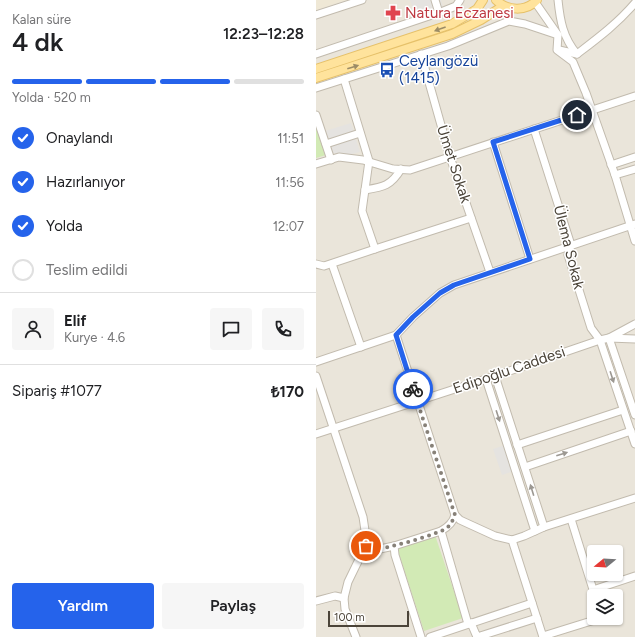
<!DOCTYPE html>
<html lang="tr">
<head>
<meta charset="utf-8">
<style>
  :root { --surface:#fff; --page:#f6f6f6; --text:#202124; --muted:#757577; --line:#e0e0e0; --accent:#2563eb }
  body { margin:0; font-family:Figtree,sans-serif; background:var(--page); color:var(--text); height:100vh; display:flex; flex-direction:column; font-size:15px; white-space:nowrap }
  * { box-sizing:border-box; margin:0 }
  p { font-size:13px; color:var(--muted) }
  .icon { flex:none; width:22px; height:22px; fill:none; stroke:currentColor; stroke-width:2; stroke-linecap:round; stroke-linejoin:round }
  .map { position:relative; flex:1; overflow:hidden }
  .panel { display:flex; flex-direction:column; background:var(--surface); width:316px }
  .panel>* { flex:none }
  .needle { width:26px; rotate:252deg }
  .controls { position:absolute; left:271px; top:545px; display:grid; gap:8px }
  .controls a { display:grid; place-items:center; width:36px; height:36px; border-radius:4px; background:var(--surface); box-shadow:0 1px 3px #0004; font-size:20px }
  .scale { position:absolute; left:12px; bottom:10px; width:81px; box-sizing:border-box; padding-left:4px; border:2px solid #4b4439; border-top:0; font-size:11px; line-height:14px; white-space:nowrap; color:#4b4439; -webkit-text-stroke:3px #fff; paint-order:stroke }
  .pin { position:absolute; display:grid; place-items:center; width:34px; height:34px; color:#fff; margin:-17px; border:2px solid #fff; border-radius:50%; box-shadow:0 1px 4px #0007 }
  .courier { position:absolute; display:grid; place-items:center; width:40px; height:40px; margin:-20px; border:3px solid #2563eb; border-radius:50%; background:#fff; color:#222; box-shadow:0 1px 5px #0007 }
  .head em { font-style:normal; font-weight:600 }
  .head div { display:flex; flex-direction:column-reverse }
  .head { display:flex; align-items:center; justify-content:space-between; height:68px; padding:0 12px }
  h1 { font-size:26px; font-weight:600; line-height:30px }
  .bar { display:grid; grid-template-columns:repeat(4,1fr); gap:6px 4px; align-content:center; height:48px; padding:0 12px }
  .bar i { height:5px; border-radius:3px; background:var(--line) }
  .bar .selected { background:var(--accent) }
  .bar p { grid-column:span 4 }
  .line { display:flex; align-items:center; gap:10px; padding:0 12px; border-top:1px solid var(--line) }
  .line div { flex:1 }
  .round { display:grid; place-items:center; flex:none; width:42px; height:42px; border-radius:4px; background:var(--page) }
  ol { padding:0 12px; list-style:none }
  li { display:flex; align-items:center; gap:12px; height:44px }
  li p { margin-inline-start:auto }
  li .icon { padding:4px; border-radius:50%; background:var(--accent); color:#fff; stroke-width:4 }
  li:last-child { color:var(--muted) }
  li i { width:22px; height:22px; border:2px solid var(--line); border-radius:50% }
  .cta { display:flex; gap:8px; margin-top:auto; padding:8px 12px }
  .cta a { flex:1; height:46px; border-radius:4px; background:var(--accent); color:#fff; font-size:16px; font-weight:600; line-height:46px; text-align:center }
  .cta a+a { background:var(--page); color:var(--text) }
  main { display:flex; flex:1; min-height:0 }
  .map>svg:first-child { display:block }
</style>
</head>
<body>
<main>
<section class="panel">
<div class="head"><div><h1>4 dk</h1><p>Kalan süre</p></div><em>12:23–12:28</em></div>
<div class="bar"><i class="selected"></i><i class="selected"></i><i class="selected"></i><i></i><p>Yolda · 520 m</p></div>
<ol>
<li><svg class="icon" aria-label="check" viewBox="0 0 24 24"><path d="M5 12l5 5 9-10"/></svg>Onaylandı<p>11:51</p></li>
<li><svg class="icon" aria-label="check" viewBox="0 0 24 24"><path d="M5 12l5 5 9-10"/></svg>Hazırlanıyor<p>11:56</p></li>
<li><svg class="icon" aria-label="check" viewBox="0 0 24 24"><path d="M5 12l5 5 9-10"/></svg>Yolda<p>12:07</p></li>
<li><i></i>Teslim edildi</li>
</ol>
<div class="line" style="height:72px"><a class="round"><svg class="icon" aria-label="person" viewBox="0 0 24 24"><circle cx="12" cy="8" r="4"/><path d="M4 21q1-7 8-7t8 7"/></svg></a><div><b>Elif</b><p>Kurye · 4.6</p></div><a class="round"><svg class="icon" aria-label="chat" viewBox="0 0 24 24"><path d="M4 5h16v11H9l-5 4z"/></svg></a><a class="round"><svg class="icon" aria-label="phone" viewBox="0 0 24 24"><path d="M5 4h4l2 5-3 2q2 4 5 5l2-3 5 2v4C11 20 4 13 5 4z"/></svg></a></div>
<div class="line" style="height:52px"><div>Sipariş #1077</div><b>₺170</b></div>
<div class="cta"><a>Yardım</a><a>Paylaş</a></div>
</section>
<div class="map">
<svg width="319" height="637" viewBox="0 0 319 637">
  <rect width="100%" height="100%" fill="#f6f3ec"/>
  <path fill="#eae5da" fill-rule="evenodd" d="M 0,0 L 319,0 L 319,637 L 0,637 ZM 278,552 L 300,552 L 300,574 L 278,574 ZM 278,596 L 300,596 L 300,618 L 278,618 Z"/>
  <polygon fill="#efe8d6" points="0,0 30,0 0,10"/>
  <g fill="#d2eab5">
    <polygon points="0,126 10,155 0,158"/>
    <polygon points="119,535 147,618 108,631 81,548"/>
  </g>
  <g fill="#e5e3e0">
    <polygon points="94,0 125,0 127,7 100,16"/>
    <polygon points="35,123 44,152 32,155 16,153 9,131"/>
    <polygon points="189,445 198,471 186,475 177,449"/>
  </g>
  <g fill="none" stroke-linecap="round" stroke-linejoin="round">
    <g stroke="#c2bbae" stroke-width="9">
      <g id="minor">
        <polyline points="119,0 123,13"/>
        <path d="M 242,0 C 244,20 247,38 261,54"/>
        <polyline points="219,2 242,35 241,50 257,62 270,93 299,175 319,241"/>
        <polyline points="0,15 46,0"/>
        <path d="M 243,50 L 261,54 C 282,38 302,23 319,3"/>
        <polyline points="0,54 125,12 140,6 144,0"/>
        <polyline points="105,54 134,157 174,272"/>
        <polyline points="28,79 53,161 46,211 59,249 155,218"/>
        <polyline points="0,88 132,46 193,21 209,24 242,35"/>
        <polyline points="0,115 15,160"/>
        <polyline points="218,129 255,245 252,255 275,328 284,340 319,444"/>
        <polyline points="177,142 214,259"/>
        <polyline points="10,144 44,133"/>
        <polyline points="0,164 23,157 47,160 77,169 94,170 319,96"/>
        <polyline points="295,165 319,157"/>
        <polyline points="299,175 319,169"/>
        <path d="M 49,190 C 67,187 75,186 85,169"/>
        <polyline points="0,264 8,266 59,249"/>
        <polyline points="16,264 45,347"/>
        <polyline points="319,324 293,338 319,415"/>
        <polyline points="80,335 139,515 144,520 179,536 196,540 208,536 228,527 319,498"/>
        <polyline points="0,362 80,335 97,317 124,293 138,285 319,224"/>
        <polyline points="0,376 47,517 50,537 50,545 32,582 28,598 29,609 40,637"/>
        <polyline points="179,376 228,527"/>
        <polyline points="170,379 219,531"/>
        <polyline points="0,434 179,376 284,340 293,338 319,339"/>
        <polyline points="201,445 307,410"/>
        <polyline points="209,467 315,431"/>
        <path d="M 139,515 C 137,523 132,527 125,531 L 152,624"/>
        <polyline points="255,519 279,596"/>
        <polyline points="196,540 227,637"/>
        <polyline points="50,545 64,549 78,546 125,531"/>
        <polyline points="78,546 79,555 105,637"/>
        <polyline points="277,590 319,576"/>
        <polyline points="0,601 19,596 28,598"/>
        <polyline points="155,623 161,637 221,618"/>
        <polyline points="227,636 285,618"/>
        <polyline points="114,637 216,603"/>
      </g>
    </g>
    <g stroke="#e6c16a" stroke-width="10">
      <g id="major">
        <path d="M 180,0 C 191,11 210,12 221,0"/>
        <polyline points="0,69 136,24 161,9 167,0"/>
        <polyline points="0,78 136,34 165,20 187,6"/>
      </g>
    </g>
    <use href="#minor" stroke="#fff" stroke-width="7"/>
    <use href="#major" stroke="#ffe39c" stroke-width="8"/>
  </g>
  <defs><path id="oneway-solid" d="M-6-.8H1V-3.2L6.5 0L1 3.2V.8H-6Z"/></defs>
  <g fill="#9c8c66">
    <use href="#oneway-solid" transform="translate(124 29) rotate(160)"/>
    <use href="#oneway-solid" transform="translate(37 67) rotate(-18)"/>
  </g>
  <g fill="#9c9892">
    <use href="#oneway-solid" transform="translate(296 377) rotate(72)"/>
    <use href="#oneway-solid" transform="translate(182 416) rotate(72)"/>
    <use href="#oneway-solid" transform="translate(246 454) rotate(-18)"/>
    <use href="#oneway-solid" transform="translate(216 490) rotate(-107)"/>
  </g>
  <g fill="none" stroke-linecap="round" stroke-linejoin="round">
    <path stroke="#878178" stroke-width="4" stroke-dasharray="0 7.2" d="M 50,546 C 55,547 61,549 66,548 C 77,547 122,534 131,528 C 135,524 137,520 139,515 L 97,389"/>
    <polyline stroke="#2563eb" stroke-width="5" points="97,389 80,335 97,317 124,293 138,285 214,259 177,142 261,115"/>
  </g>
  <defs>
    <g id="pharmacy-bare" transform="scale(1.2)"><path d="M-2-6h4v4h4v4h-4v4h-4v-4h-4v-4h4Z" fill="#e0444e" stroke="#fff" stroke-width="2.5" paint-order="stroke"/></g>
    <g id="bus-bare" transform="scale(1.2)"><path d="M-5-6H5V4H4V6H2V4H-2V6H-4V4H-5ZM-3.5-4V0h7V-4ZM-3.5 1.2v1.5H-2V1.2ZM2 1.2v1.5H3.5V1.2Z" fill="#1a4fb4" stroke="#fff" stroke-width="2.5" paint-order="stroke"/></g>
  </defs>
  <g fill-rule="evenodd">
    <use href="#pharmacy-bare" x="77" y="13"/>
    <use href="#bus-bare" x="71" y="70"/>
  </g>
  <g text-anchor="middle" stroke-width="3" stroke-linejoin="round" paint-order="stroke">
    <g font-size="15" fill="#be3a42" stroke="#fff" text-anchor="start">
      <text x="89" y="18">Natura Eczanesi</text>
    </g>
    <g font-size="15" fill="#164399" stroke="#fff" text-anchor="start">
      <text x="83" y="66">Ceylangözü<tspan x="83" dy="17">(1415)</tspan></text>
    </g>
    <g font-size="15" fill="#4b4439" stroke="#fff">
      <text transform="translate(138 164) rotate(72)" y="5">Ümet Sokak</text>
      <text transform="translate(253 247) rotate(76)" y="5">Ülema Sokak</text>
      <text transform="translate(193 370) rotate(-19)" y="5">Edipoğlu Caddesi</text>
    </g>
  </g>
</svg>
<div class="controls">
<a><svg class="needle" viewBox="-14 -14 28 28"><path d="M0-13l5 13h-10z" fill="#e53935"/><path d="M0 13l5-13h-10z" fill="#757577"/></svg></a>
<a><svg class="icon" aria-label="layers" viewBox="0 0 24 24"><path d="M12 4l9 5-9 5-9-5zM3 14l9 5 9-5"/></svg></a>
</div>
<div class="scale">100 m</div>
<div class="pin" style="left:50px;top:546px;background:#ea580c"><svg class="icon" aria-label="bag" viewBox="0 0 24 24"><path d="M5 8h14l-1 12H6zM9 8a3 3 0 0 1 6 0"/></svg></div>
<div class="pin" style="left:261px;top:115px;background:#1f2937"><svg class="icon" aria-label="home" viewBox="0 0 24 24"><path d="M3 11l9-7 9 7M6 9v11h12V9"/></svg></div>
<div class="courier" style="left:97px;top:389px"><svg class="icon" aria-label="bike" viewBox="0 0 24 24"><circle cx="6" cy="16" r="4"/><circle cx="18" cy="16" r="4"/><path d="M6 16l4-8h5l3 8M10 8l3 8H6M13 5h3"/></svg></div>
</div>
</main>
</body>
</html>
